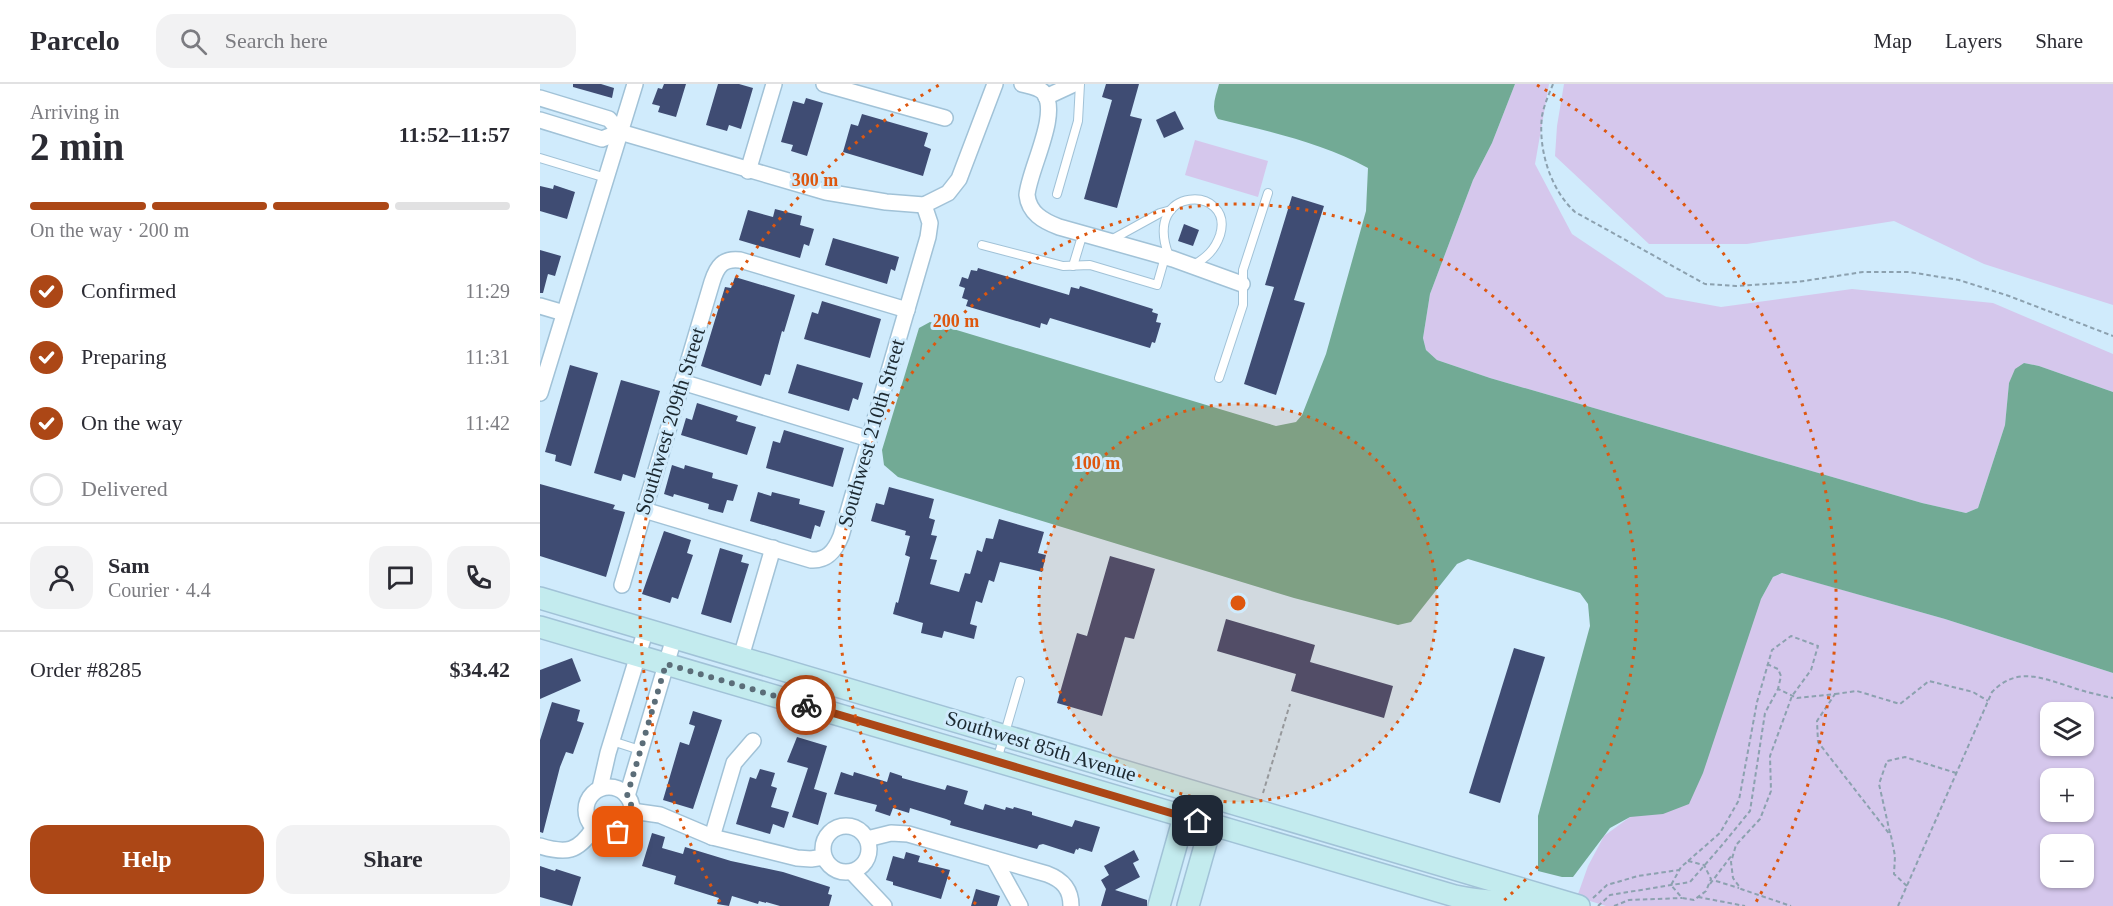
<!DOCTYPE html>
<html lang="en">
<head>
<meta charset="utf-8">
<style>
  :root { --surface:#fff; --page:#f2f2f3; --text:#2b2b33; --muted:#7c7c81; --line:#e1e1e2; --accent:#ac4716 }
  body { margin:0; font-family:Georgia,serif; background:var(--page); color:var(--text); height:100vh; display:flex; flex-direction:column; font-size:22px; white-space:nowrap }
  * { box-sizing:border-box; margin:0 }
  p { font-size:20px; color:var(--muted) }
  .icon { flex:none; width:33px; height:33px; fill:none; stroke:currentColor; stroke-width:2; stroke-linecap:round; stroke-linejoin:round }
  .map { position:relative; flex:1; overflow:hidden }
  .side { display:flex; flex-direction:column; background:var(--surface); width:540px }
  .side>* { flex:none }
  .tools { position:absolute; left:1500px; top:618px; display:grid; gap:12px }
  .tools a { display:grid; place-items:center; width:54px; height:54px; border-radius:12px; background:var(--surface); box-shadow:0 2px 4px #0004; font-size:30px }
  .pin { position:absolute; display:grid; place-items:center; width:51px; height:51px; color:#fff; margin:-26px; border-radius:12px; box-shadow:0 3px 9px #0006 }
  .courier { position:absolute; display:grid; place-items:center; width:60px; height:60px; margin:-30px; border:4px solid #ac4716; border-radius:50%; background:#fff; color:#222; box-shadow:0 2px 8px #0007 }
  .headline em { font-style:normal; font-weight:700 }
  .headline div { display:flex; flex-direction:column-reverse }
  .headline { display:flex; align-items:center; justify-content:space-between; height:102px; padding:0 30px }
  h1 { font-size:39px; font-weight:700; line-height:45px }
  .bar { display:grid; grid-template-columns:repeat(4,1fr); gap:9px 6px; align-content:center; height:72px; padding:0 30px }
  .bar i { height:8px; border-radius:4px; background:var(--line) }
  .bar .on { background:var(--accent) }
  .bar p { grid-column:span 4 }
  .line { display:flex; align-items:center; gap:15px; padding:0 30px; border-top:2px solid var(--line) }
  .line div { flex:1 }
  .round { display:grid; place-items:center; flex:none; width:63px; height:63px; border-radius:18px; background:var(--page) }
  ol { padding:0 30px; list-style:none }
  li { display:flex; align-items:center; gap:18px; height:66px }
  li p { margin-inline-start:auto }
  li .icon { padding:6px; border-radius:50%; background:var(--accent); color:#fff; stroke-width:4 }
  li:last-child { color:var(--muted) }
  li i { width:33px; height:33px; border:3px solid var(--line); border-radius:50% }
  .button { display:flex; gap:12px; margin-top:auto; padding:12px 30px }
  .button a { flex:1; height:69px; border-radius:18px; background:var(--accent); color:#fff; font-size:24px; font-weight:700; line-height:69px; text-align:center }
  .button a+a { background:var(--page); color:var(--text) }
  header { display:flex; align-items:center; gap:36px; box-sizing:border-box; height:84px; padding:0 30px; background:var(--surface); border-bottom:2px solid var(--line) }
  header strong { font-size:28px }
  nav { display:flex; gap:33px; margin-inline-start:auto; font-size:21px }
  .search { width:420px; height:54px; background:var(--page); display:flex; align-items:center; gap:15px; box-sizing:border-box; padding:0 21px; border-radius:18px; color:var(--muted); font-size:22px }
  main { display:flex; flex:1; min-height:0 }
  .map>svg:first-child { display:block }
</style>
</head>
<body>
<header>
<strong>Parcelo</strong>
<div class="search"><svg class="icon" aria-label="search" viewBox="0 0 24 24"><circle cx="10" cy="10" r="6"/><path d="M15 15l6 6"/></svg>Search here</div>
<nav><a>Map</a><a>Layers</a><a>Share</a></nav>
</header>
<main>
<section class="side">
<div class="headline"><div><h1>2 min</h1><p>Arriving in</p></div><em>11:52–11:57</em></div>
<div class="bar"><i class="on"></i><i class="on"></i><i class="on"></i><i></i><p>On the way · 200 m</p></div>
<ol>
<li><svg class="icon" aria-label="check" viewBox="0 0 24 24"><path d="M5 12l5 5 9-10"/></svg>Confirmed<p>11:29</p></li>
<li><svg class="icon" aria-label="check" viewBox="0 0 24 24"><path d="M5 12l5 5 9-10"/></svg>Preparing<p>11:31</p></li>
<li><svg class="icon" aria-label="check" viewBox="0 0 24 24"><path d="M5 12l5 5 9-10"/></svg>On the way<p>11:42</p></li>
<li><i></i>Delivered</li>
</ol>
<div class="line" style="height:108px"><a class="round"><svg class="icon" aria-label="person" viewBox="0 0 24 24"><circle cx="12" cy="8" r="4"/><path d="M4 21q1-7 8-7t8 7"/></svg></a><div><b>Sam</b><p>Courier · 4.4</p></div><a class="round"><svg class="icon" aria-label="chat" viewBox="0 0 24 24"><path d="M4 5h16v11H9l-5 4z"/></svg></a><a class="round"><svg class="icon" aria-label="phone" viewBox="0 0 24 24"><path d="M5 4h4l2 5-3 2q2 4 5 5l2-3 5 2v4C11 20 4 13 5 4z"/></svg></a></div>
<div class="line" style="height:78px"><div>Order #8285</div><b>$34.42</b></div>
<div class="button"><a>Help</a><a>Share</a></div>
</section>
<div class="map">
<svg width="1573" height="822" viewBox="0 0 1573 822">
  <rect width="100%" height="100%" fill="#d0ebfc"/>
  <g fill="#d5c7ec" fill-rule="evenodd">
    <polygon points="975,0 1009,0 995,80 1032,150 1126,213 1181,223 1312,205 1453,219 1573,270 1573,308 1499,282 1484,279 1469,299 1465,341 1438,424 1426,429 1382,419 950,294 897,276 886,266 883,254 890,210 933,96 952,59"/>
    <polygon points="1024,0 1573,0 1573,221 1444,180 1354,137 1207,160 1109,160 1015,72 1017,42"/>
    <polygon points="655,56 728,77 718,113 645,91"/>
    <path d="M 1243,489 L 1405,535 L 1573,589 L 1573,822 L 1066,822 L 1037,813 L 1048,782 L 1064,752 L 1090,733 L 1221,515 L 1233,493 ZM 1510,628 L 1544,628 L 1544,662 L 1510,662 ZM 1510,694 L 1544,694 L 1544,728 L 1510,728 ZM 1510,760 L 1544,760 L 1544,794 L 1510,794 Z"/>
  </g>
  <path fill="#72aa95" d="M 679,0 L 975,0 L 952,59 L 933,96 L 890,210 L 883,254 L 886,266 L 897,276 L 950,294 L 1382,419 L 1426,429 L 1438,424 L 1465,341 L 1469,299 L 1475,285 L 1484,279 L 1499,282 L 1573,308 L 1573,589 L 1405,535 L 1242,489 L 1233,493 L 1221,515 L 1163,689 L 1149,720 L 1123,730 L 1090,733 L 1070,744 L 1033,793 L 1022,793 L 998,787 L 998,732 L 1050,542 L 1048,520 L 1040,509 L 928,475 L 917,480 L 871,538 L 858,541 L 754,514 L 358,393 L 344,381 L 342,366 L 379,244 L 390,238 L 736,342 L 756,338 L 762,331 L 786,270 L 826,127 L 828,84 C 782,59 728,47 678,35 C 670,24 676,12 679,0 Z"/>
  <g fill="#3f4c73">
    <polygon points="33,0 61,0 74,4 72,14 33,3"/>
    <polygon points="124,0 146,0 136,33 118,28 120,22 112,20 118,4 122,5"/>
    <polygon points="178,0 199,0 213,4 201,45 189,41 187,47 166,41"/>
    <polygon points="566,0 599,0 590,32 602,35 577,124 544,115 572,16 562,13"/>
    <polygon points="266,14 283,19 267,72 251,67 253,61 241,58 253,17 264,20"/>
    <polygon points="635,27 644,45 624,54 616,36"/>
    <polygon points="322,30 388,49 384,62 391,65 383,92 303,68 311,40 318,42"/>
    <polygon points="14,101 35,108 27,135 0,127 0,102 13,105"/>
    <polygon points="752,112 784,122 754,216 765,219 736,311 704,300 734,203 725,201"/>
    <polygon points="235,125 262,132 260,141 274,145 269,162 264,160 260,174 199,156 208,126 233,133"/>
    <polygon points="644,140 659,146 653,162 638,157"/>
    <polygon points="293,154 359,173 355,187 351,185 347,200 285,181"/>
    <polygon points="0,166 21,172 15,192 8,190 3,209 0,209"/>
    <polygon points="438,184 529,211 531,203 539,205 540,202 613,225 612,228 618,230 616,238 621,239 615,259 612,258 610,264 510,234 507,241 501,239 500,244 426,222 428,216 422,214 425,204 419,202 422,193 428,195 431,186 437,187"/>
    <polygon points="195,193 255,211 244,248 242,247 230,291 225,290 221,302 161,282 185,203 191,204"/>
    <polygon points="282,217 341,235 330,274 264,255 272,228 278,230"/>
    <polygon points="257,280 323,299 318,316 313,314 309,327 248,309"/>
    <polygon points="30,281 58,289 31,382 15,377 16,371 5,368"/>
    <polygon points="81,296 120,307 95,394 83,390 81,397 54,389"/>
    <polygon points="157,319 198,332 196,337 216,343 207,371 141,351 146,334 152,336"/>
    <polygon points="244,346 304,364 293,403 226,384 233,357 240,359"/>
    <polygon points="132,381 144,385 145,381 173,389 172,394 198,401 193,417 187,416 183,429 168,425 169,420 134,410 133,413 124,410"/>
    <polygon points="0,400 75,421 73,425 85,428 66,493 0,472"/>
    <polygon points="349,403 394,415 389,434 395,436 391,451 397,452 390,475 397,476 390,500 419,508 425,489 430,490 437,466 442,468 446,454 453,455 459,435 504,448 498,469 506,471 502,488 460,478 454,498 449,496 442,519 436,517 430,540 437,542 434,555 404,547 402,554 381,549 383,539 353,530 356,518 358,519 370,473 365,471 370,452 365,451 366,447 331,437 336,419 344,421"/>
    <polygon points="218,408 231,412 232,408 260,415 259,420 285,427 280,443 275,441 271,455 210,437"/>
    <polygon points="124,447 151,456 147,469 153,471 138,515 132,513 130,519 102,510"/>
    <polygon points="180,464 203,471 201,478 209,480 191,539 161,530"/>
    <polygon points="570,472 615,485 594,555 585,553 562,632 517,619 537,549 547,552"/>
    <polygon points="686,535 775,561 770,578 853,602 844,634 751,607 756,590 677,567"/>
    <polygon points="974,564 1005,573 960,719 929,709"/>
    <polygon points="32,574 41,597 0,615 0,586"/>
    <polygon points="12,618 40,626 37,637 44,639 33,670 26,668 20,683 3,749 0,748 0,656"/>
    <polygon points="153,627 182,636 153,725 123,716 140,658 149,661 155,642 149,640"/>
    <polygon points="257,653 287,662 274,705 287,709 278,741 252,733 268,684 247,678"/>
    <polygon points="220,685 235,689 231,702 237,704 231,723 249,728 244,744 233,740 230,750 196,740 210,693 216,695"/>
    <polygon points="301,688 313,692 314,688 347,698 350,688 362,692 362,694 405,706 407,701 428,707 424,720 443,726 445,720 465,726 466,723 473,725 474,723 492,728 492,731 532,743 535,736 560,743 552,768 539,764 538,766 536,765 534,770 503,760 499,761 497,765 410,741 411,737 406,735 370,724 369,729 353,724 350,732 335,727 337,721 294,710"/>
    <polygon points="112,749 125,753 122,764 143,770 145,763 191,777 243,788 290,803 288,810 292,811 289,822 240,822 226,818 226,819 219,817 218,820 192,812 189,822 177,820 179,814 134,800 136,792 102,782"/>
    <polygon points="594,766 599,776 593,779 600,793 575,806 607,816 607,822 561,822 566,805 561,796 569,791 564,782"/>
    <polygon points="366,768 380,772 378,778 410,786 401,815 353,801 353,798 346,796 353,772 364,775"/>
    <polygon points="0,782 15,787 16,785 41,793 32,822 0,813"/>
    <polygon points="436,805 460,812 457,822 431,822"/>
  </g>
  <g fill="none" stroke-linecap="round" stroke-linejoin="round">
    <g stroke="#a1c2d7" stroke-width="10">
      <g id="lane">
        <polyline points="0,74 66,94"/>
        <polyline points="517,110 538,37 540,0"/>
        <polyline points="571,156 620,129 631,126"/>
        <polyline points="442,161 523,182 550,181 617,201 625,173"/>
        <path d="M 629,172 C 601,100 695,101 680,151 C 675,166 666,174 652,182"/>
        <polyline points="533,182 543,149"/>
        <polyline points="679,294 703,221 703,186 728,109"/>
        <polyline points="72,657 100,666"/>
        <polyline points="457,676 480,597"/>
      </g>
    </g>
    <g stroke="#a1c2d7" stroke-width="18">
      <g id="street">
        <polyline points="284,0 405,34"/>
        <path d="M 482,0 C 489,2 499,3 504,9 C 520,30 489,86 487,111 C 489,129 503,137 519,143 L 633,175 L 702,200"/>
        <polyline points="506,13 534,0"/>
        <polyline points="0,14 69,35 80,48 286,108 346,118 384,121 408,109 419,95 455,0"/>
        <polyline points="0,36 62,55 80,48"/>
        <polyline points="208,87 234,0"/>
        <polyline points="0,222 24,229"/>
        <polyline points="142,298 329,355"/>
        <polyline points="0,309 95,0"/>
        <path d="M 104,426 L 271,476 C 287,477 295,467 301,452 L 388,153 L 390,139 L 384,121"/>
        <path d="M 82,501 L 172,198 C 177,182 183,174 200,176 L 367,226"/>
        <polyline points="201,573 233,464"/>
        <circle cx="69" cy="726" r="23"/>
        <polyline points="60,704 68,669 106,545"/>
        <polyline points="87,712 134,554"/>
        <polyline points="92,727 120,731 172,753 257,774 271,775 284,773"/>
        <circle cx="306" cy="765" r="23"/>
        <polyline points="172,753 194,679 213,657"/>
        <path d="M 327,755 L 351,749 L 368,750 L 507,790 C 523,796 531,805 531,822"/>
        <path d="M 0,762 C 26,770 38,768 53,745"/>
        <polyline points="454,775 480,822"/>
        <polyline points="312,788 344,822"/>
      </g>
    </g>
    <g stroke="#a1c2d7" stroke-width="24">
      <g id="secondary">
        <polyline points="0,514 1039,822"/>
        <path d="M 0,543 L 915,812 C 943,818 973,820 1000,812"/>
        <polyline points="619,822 644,733 653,724"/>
        <polyline points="648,822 671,741 669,729"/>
      </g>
    </g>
    <g stroke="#8ca1af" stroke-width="2" stroke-dasharray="4.5 3" stroke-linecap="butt">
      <path d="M 1013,0 C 1009,10 1004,21 1002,32 C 998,65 1010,105 1035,128 L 1165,200 L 1196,202 L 1257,198 L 1323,188 L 1369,188 L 1419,196 L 1469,212 L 1573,252"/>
      <polyline points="1227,580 1238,585 1241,592 1238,605"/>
      <polyline points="1295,610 1317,607 1360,620 1389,597 1433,608 1448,617"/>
      <polyline points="723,709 750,620"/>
      <polyline points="1350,749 1339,700 1347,677 1365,673 1416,689"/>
      <polyline points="1148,777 1180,749 1199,716 1217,618 1232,566 1251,552 1278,562 1271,586 1252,612 1230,672 1231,707 1220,735 1196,761 1191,778 1193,794 1201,805 1251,822"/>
      <polygon points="1148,777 1164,781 1171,795 1166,807 1154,816 1142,814 1131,801 1141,783"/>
      <polyline points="1176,797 1199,804"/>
      <polyline points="1170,800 1192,771"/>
      <polyline points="1158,813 1205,822"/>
      <polyline points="1053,814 1067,801 1098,792 1139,786"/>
      <polyline points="1058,822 1070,811 1150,798 1183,760 1210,727 1225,629 1238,605 1257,614 1295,610 1277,637 1278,658 1351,752 1355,772 1354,790 1367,802"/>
      <polyline points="1074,822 1089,816 1142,814"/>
      <path d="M 1358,822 L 1452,608 C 1477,582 1502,594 1531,603 C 1545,608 1559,611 1573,614"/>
    </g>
    <use href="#lane" stroke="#fff" stroke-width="8"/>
    <use href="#street" stroke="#fff" stroke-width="15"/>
    <use href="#secondary" stroke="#c3ebee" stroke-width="21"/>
  </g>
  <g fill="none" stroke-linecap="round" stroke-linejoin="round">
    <path stroke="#5b6d78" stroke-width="6" stroke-dasharray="0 10.8" d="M 78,748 C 92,739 96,726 87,712 L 126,580 L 266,621"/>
    <polyline stroke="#ac4716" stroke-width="8" points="266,621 658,737"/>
  </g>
  <circle cx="698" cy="519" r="199" fill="#de570e" fill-opacity=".12"/>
  <g fill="none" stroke="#de570e" stroke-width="3" stroke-dasharray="3 6">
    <circle cx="698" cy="519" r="199"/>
    <path d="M436 820A399 399 0 1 1 960 820"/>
    <path d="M180 818A598 598 0 0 1 399 1M997 1A598 598 0 0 1 1216 818"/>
  </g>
  <g text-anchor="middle" stroke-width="6" stroke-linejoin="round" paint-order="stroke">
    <g font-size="21" fill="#1c2931" stroke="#d0ebfc">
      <text transform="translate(130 337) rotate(-73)" y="7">Southwest 209th Street</text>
      <text transform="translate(331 349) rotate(-74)" y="7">Southwest 210th Street</text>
      <text transform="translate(501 662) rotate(17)" y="7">Southwest 85th Avenue</text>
    </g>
  </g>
  <circle cx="698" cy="519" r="9" fill="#de570e" stroke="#d0ebfc" stroke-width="3"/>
  <g font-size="18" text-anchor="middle" font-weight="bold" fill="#de570e" stroke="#d0ebfc" stroke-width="6" stroke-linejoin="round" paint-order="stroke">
    <text x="275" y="102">300 m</text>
    <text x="416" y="243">200 m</text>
    <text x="557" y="385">100 m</text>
  </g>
</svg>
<div class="tools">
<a><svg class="icon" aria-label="layers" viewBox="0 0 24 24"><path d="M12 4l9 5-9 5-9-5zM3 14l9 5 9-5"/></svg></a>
<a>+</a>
<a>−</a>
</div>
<div class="pin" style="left:78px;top:748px;background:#ea580c"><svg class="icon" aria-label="bag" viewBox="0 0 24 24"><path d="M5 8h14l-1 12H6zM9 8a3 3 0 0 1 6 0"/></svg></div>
<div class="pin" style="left:658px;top:737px;background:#1f2937"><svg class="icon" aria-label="home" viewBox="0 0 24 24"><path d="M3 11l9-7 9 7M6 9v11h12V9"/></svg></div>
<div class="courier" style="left:266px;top:621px"><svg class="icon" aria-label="bike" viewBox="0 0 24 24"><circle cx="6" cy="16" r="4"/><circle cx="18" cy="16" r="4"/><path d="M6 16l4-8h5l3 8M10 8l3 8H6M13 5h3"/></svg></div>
</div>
</main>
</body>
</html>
